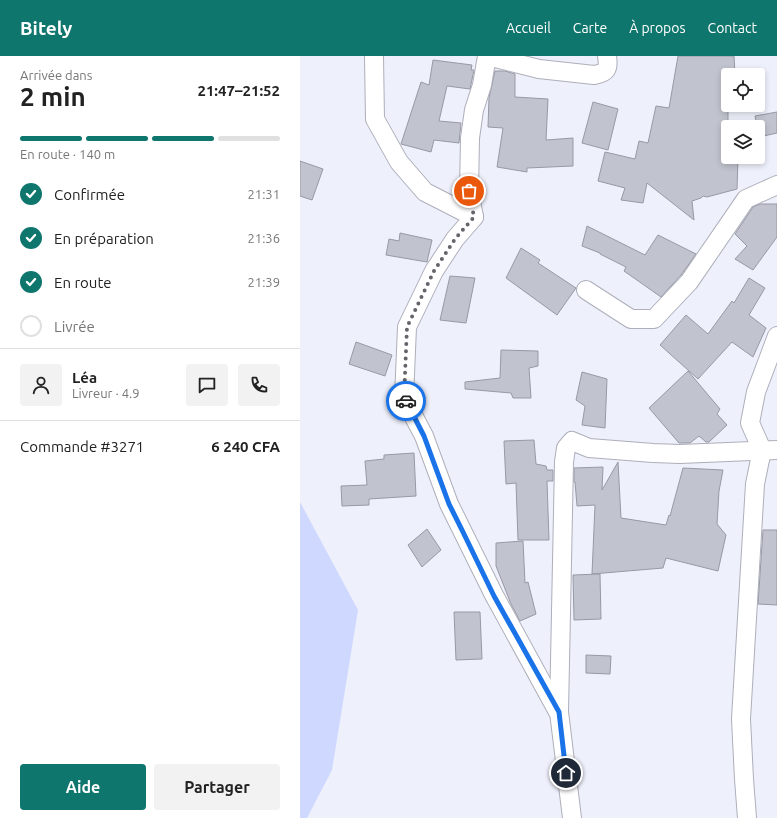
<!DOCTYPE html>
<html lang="fr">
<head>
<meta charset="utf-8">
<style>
  :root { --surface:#fff; --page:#f2f2f2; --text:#222; --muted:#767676; --line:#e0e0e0; --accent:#0f766e }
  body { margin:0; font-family:Ubuntu,sans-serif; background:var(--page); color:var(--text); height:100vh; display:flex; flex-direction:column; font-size:15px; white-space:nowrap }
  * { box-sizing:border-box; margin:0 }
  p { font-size:13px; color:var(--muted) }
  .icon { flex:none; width:22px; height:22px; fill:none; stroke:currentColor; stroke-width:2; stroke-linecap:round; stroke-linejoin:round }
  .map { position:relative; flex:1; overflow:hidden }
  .details { display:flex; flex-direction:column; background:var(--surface); width:300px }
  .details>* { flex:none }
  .tools { position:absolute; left:421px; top:12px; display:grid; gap:8px }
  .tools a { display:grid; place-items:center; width:44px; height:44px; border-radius:4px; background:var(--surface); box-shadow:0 2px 6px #0003; font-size:20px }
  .pin { position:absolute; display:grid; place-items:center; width:34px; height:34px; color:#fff; margin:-17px; border:2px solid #fff; border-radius:50%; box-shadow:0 1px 4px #0007 }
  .courier { position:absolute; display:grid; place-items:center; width:40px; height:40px; margin:-20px; border:3px solid #1a73e8; border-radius:50%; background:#fff; color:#222; box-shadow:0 1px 5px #0007 }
  .summary em { font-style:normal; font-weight:600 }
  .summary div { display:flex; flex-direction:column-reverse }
  .summary { display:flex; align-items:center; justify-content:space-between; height:68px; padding:0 20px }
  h1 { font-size:26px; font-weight:600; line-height:30px }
  .bar { display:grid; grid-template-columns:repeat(4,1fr); gap:6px 4px; align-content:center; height:48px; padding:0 20px }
  .bar i { height:5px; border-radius:3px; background:var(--line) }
  .bar .on { background:var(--accent) }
  .bar p { grid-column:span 4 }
  .line { display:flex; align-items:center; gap:10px; padding:0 20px; border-top:1px solid var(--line) }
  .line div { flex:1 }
  .round { display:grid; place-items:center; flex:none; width:42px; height:42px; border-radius:4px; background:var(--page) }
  ol { padding:0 20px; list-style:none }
  li { display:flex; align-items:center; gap:12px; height:44px }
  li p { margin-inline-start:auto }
  li .icon { padding:4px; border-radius:50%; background:var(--accent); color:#fff; stroke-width:4 }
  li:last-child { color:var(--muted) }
  li i { width:22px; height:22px; border:2px solid var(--line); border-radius:50% }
  .primary-button { display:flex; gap:8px; margin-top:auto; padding:8px 20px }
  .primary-button a { flex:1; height:46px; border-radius:4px; background:var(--accent); color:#fff; font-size:16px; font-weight:600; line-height:46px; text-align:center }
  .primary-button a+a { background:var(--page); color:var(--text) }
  header { display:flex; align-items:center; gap:24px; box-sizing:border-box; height:56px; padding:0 20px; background:var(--accent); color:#fff }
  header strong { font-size:19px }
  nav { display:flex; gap:22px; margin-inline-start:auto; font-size:14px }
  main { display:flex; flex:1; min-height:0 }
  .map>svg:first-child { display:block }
</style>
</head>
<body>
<header>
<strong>Bitely</strong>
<nav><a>Accueil</a><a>Carte</a><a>À propos</a><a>Contact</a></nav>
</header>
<main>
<section class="details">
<div class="summary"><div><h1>2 min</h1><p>Arrivée dans</p></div><em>21:47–21:52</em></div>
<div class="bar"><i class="on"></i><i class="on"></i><i class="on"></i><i></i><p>En route · 140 m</p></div>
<ol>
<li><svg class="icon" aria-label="check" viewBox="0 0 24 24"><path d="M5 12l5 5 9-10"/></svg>Confirmée<p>21:31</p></li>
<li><svg class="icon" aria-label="check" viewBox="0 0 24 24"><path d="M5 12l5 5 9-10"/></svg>En préparation<p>21:36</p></li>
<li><svg class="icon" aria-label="check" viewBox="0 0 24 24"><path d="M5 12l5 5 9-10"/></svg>En route<p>21:39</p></li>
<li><i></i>Livrée</li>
</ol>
<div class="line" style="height:72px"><a class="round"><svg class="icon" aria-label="person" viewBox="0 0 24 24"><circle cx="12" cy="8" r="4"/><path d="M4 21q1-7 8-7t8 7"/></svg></a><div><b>Léa</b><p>Livreur · 4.9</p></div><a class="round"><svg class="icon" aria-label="chat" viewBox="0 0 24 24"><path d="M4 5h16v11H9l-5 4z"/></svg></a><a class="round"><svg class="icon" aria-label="phone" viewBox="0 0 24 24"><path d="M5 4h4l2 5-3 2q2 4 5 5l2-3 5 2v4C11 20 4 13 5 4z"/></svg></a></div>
<div class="line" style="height:52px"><div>Commande #3271</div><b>6 240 CFA</b></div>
<div class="primary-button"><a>Aide</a><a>Partager</a></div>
</section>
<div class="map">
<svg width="477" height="762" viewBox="0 0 477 762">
  <rect width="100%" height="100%" fill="#eef0fb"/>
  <polygon fill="#cfd8ff" points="0,446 58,554 32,714 7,762 0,762"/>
  <g fill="#c1c3ce" stroke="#9799a4">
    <polygon points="378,0 434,0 435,19 428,19 428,101 438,101 437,133 407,141 403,140 401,142 392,145 394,164 347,127 343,147 321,144 325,132 298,125 305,96 335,103 339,85 348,87 356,50 369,52"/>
    <polygon points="133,4 172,9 171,14 174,14 170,33 147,30 139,65 161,67 159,87 134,84 131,96 101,88 121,26 129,29"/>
    <polygon points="195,15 205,15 215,18 215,41 248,43 246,84 273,82 273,110 227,112 227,116 197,111 203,72 188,71 189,42"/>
    <polygon points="293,46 318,53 308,94 282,87"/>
    <polygon points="477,56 477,77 459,81 455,60"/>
    <polygon points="0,105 23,113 12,144 0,140"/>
    <polygon points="460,148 477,148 477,181 453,214 435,203 447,190 435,178 453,151"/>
    <polygon points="287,170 345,199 358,179 396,198 381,219 361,241 324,215 326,211 300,198 300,197 282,190"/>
    <polygon points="100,177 132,184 127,206 86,199 89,183 99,185"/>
    <polygon points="221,192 240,204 238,207 276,232 257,259 206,222"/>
    <polygon points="150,220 175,222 166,267 140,264"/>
    <polygon points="449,222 465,232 449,259 466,272 453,301 432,286 398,323 360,289 386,259 408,278 432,245 434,247"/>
    <polygon points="56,286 92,299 85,320 49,308"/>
    <polygon points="201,294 238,295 238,310 229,312 231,342 213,342 211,337 165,333 165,326 200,322"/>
    <polygon points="388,315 420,353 417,358 427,369 409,386 406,386 399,380 390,387 379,387 349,352"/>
    <polygon points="282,316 307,323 305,372 282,369 285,350 276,344"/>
    <polygon points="234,384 236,408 246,410 247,414 253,414 253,425 247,425 249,484 218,484 216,427 206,428 204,385"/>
    <polygon points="114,397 116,440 69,443 69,449 42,450 41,430 67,429 65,405 84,403 84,399"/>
    <polygon points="318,406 321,462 366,469 369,459 370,460 383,412 423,414 419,435 417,468 426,479 418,515 366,502 363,512 292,518 295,449 277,450 275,426 274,426 274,412 303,411 302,434"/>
    <polygon points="127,473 141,494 122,511 108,489"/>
    <polygon points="463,474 477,474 477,549 458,548"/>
    <polygon points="223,485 225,527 228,526 236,558 220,565 211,548 196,510 196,487"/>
    <polygon points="300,518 301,563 274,564 273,519"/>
    <polygon points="154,556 180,556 182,603 156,604"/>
    <polygon points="286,599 311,600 310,618 286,617"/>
  </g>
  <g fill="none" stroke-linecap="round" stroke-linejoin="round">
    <g stroke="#adafba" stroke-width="20">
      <g id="minor">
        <polyline points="74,0 75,63 99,106 125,136 174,161"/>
        <path d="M 187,0 L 239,13 L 294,19 C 307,17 309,13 307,0"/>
        <polyline points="174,161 155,183 134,215 107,271 104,342 124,380 149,448 194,539 258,656"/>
        <polyline points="174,161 169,135 170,82 174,54 182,29 187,0"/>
        <polyline points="286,234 331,263 354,263 389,226 446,143 477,129"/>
        <polyline points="272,762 259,656 264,406 266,392 272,385 289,392 353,397 380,398 477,394"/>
        <polyline points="447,762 444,723 441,663 455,428 462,394 450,367 456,336 477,280"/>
      </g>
    </g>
    <use href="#minor" stroke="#fff" stroke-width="18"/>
  </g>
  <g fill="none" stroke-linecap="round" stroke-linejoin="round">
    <polyline stroke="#64656b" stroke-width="4" stroke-dasharray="0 7.2" points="106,345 104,342 107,271 134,215 155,183 174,161 169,135"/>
    <polyline stroke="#1a73e8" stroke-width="5" points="106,345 124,380 149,448 162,474 194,540 259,656 266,717"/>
  </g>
</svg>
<div class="tools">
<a><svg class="icon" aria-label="locate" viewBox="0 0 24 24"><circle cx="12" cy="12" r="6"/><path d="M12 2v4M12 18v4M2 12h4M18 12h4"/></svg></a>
<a><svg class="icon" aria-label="layers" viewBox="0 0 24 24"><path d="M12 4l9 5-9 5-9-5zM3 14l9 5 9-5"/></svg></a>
</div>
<div class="pin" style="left:169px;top:135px;background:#ea580c"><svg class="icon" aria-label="bag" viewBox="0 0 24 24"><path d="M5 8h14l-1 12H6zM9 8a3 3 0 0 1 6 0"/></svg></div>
<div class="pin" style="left:266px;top:717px;background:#1f2937"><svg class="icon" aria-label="home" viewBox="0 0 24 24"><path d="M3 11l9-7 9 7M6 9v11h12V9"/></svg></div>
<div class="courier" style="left:106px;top:345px"><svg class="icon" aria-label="car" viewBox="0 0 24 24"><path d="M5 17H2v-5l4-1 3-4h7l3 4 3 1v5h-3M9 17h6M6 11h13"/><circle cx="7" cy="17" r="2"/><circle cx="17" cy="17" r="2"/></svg></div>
</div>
</main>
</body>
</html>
